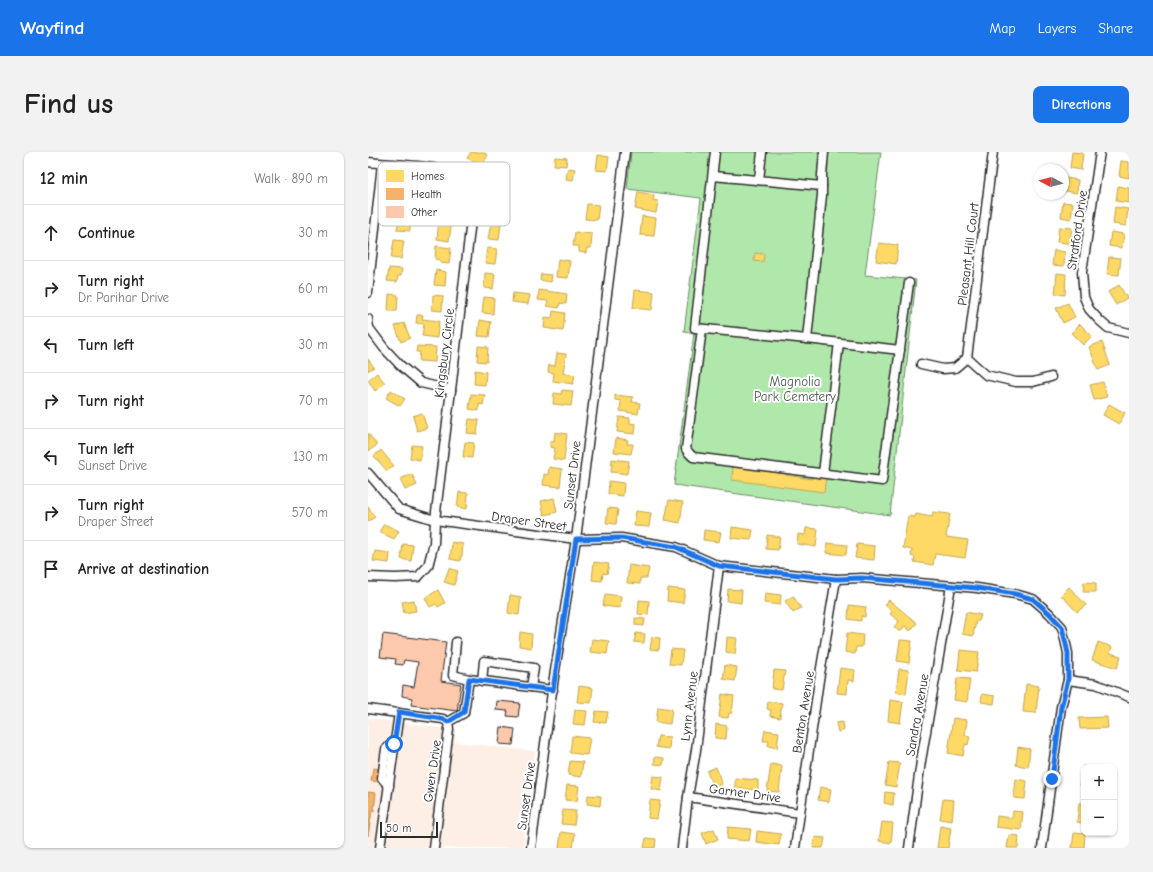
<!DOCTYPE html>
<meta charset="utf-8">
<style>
:root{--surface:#fff;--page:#f2f2f2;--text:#222;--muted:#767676;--line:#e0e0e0;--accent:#1a73e8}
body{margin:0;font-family:"Comic Neue",sans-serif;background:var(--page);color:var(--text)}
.controls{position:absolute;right:12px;bottom:12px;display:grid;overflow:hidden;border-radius:8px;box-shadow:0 1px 3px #0004}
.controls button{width:36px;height:36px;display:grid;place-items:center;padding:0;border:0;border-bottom:1px solid var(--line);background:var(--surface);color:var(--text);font:20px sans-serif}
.compass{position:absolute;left:665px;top:12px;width:36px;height:36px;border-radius:50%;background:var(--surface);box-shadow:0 1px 3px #0004;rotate:277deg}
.scale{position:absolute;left:12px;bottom:10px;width:58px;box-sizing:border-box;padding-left:4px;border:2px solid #2b2b2b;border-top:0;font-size:11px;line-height:14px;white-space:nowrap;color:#2b2b2b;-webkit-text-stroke:3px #fff;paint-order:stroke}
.stop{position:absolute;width:12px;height:12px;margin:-9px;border:3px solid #1a73e8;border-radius:50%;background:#fff}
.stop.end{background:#1a73e8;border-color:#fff;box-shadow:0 1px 4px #0008}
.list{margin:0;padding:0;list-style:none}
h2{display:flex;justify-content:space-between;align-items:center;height:52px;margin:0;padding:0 16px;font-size:17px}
h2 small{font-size:13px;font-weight:400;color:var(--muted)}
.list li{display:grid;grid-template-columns:26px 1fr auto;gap:12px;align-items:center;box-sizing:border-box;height:56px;padding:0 16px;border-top:1px solid var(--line)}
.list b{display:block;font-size:15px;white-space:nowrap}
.list p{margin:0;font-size:13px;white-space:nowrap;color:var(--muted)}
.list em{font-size:13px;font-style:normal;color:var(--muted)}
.icon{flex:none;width:22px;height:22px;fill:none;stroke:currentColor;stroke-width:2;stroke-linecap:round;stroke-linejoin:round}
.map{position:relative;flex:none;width:761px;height:696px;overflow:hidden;border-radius:8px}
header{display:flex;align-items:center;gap:24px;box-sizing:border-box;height:56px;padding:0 20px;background:var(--accent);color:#fff}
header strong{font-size:19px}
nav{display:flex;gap:22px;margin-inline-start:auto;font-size:14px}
.intro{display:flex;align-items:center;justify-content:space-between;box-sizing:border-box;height:96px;padding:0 24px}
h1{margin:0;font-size:28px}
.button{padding:10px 18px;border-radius:8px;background:var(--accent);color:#fff;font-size:14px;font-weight:700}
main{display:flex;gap:24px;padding:0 24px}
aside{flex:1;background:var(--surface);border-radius:8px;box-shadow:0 1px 3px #0004}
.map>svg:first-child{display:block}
.built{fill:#feefe6}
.green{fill:#b0e8ab;stroke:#6e8a6b}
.homes{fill:#ffd966;stroke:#bfa554}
.health{fill:#f6b26b;stroke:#b98a58}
.building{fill:#fcc9ac;stroke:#2b2b2b}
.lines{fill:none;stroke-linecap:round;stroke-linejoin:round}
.minor-casing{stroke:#2b2b2b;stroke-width:11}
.minor{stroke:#fff;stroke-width:8}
.route{stroke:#1a73e8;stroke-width:5}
.labels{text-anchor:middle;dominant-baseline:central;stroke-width:4;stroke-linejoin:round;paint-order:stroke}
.street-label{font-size:13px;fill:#2b2b2b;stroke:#fff}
.park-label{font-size:13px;fill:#4c5a4b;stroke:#fff}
.key{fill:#fff;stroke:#bfbfbf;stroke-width:1}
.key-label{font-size:11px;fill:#2b2b2b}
</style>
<header>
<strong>Wayfind</strong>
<nav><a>Map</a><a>Layers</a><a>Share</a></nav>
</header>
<div class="intro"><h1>Find us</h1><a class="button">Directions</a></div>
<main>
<aside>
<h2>12 min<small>Walk · 890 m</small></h2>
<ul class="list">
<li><svg class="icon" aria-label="ahead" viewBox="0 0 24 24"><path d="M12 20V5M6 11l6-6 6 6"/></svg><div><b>Continue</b></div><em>30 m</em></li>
<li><svg class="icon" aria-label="right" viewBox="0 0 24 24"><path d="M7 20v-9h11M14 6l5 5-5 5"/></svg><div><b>Turn right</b><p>Dr. Parihar Drive</p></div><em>60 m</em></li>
<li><svg class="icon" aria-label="left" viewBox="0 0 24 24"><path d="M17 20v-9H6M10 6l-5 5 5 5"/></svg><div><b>Turn left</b></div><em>30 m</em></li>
<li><svg class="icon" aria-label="right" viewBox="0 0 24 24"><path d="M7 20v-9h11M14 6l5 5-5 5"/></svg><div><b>Turn right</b></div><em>70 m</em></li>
<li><svg class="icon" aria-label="left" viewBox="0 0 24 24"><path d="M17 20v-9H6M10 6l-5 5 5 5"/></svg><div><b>Turn left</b><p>Sunset Drive</p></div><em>130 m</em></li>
<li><svg class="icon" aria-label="right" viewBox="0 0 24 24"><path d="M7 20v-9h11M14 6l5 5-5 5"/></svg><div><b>Turn right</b><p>Draper Street</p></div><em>570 m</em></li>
<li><svg class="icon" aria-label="arrive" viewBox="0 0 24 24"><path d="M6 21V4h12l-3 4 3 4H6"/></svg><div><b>Arrive at destination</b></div></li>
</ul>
</aside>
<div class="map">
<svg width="761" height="696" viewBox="0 0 761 696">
<rect width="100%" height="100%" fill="#fff"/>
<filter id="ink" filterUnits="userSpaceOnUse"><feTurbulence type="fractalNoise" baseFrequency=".025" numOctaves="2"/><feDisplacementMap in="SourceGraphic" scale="8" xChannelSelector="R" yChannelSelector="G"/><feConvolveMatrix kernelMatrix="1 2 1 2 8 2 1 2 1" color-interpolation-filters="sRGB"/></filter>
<g filter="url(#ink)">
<polygon class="built" points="0,566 88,578 87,590 167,599 155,696 0,696"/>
<polygon class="green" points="263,0 513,0 497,123 548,128 522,363 306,333 326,181 316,179 333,46 259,37"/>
<g class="homes">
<polygon points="103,0 115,0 120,3 114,14 99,6"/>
<polygon points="704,0 715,1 713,18 702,16"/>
<polygon points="230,3 241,5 239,19 228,18"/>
<polygon points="187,5 199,6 198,14 186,13"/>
<polygon points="753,9 761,10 761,26 751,24"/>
<polygon points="200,16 207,17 205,28 198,27"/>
<polygon points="698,26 710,28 709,41 697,39"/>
<polygon points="750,34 761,36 761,51 748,49"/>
<polygon points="270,40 286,43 285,48 290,49 288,61 267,57"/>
<polygon points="695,50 705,51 703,67 693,65"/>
<polygon points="219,52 231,53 229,68 217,67"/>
<polygon points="747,55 760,57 758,74 745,72"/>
<polygon points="31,64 43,66 42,79 29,78"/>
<polygon points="274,64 288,66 286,84 272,83"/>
<polygon points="71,67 84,69 81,89 69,87"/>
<polygon points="123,71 133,72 131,88 120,87"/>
<polygon points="691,75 704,76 702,88 707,89 707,92 689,90"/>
<polygon points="207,80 224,82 223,96 219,96 218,101 211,100 211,94 205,94"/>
<polygon points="743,80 756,82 754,96 741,94"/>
<polygon points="26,88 36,89 33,107 23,106"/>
<polygon points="511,91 530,93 528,112 508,109"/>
<polygon points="68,94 83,96 81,112 72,111 72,108 67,107"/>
<polygon points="119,96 129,97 127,112 117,111"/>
<polygon points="686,98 697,100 696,114 684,113"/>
<polygon points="387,101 396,102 395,110 386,109"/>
<polygon points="741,105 753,106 751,123 739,122"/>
<polygon points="190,107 202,109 200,126 188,125"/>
<polygon points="21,116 34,117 33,124 30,124 29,130 19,129"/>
<polygon points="68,118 78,120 77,134 66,133"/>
<polygon points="117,121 127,122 125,137 116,136"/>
<polygon points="689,121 698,122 697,143 687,142"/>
<polygon points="173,122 184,123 183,130 172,128"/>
<polygon points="751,133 759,146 748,153 740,140"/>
<polygon points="171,138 199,142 198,152 192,151 191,156 179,154 180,149 170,148"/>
<polygon points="267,138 286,140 284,158 265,156"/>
<polygon points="145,141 162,143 160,152 144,150"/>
<polygon points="21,142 30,143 29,159 20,159"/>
<polygon points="65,143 75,144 74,159 64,158"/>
<polygon points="116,145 126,146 125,162 114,161"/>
<polygon points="700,151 707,165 695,171 688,156"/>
<polygon points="185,159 197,161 195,179 176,176 177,165 184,166"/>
<polygon points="49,163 55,163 54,167 71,169 69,186 54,184 56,172 48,171"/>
<polygon points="112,168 123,170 121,185 110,184"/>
<polygon points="36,171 42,186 33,190 27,174"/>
<polygon points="712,172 724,184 715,193 703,181"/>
<polygon points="734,190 742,213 730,218 721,195"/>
<polygon points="49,194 68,195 67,210 51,209 52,200 48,200"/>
<polygon points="110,194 120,195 119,210 109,209"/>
<polygon points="189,201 198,202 195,221 207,223 205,232 185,229 186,221 180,220 181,213 187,214"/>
<polygon points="0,207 6,215 0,219"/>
<polygon points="107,218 118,220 117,233 106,232"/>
<polygon points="9,221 17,231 7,239 0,228"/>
<polygon points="735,230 739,245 726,248 722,233"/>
<polygon points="23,238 37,247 32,254 18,246"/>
<polygon points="194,238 205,239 203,254 185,252 186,241 193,242"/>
<polygon points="103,242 117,243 115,253 111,252 111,259 101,257"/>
<polygon points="247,243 265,245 264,250 272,251 270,262 252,259 253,249 247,248"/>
<polygon points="741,252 757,261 751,272 735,263"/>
<polygon points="54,261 59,276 49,279 45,264"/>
<polygon points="251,265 262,266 262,271 268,272 267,282 249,280"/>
<polygon points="101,267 111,268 109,282 99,281"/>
<polygon points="187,280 199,282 196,309 185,307 187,296 182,295 182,288 186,289"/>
<polygon points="0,281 9,293 1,299 0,298"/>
<polygon points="248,286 260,288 259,292 265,292 263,302 246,300"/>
<polygon points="97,290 106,291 104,306 95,305"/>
<polygon points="44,293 54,294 52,308 42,306"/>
<polygon points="13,298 26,314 19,319 6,304"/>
<polygon points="244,307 261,309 259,322 243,320"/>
<polygon points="365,314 381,316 381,317 418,322 418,323 444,327 444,324 458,326 456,340 364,328"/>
<polygon points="181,315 194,317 192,335 175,333 176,322 180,323"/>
<polygon points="44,322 49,333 37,338 32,327"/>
<polygon points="241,329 256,331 255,344 240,342"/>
<polygon points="91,340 100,341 99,357 89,355"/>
<polygon points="186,346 189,360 176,363 173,349"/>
<polygon points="301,348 315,350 312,371 297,368"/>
<polygon points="0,355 7,365 0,370"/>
<polygon points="240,356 250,357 248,372 238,371"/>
<polygon points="268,359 283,361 281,375 266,374"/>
<polygon points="565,360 582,362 578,385 600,388 597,406 567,402 565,413 546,410 547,405 543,404 544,398 535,396 540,364 547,365 548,362 564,365"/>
<polygon points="16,372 31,379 26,387 11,380"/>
<polygon points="364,375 385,378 383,388 363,386"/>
<polygon points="438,376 450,377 448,395 429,392 430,382 437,383"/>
<polygon points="336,378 353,380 351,390 335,388"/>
<polygon points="399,383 412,385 410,398 398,397"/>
<polygon points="84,390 95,392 94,404 93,404 92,409 82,407"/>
<polygon points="459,391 479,393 478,403 458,401"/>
<polygon points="35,392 45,393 43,409 33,407"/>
<polygon points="489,392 507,394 506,408 487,406"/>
<polygon points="7,399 22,401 21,411 5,409"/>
<polygon points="226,410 241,412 239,422 235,421 234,429 224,428"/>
<polygon points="261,413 281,416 279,426 272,426 272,432 259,431"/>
<polygon points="81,416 90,419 86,433 76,430"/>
<polygon points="716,430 728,431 728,440 715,440"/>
<polygon points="701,435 718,453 709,460 693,443"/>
<polygon points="300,436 317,438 315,451 299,449"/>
<polygon points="360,437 374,438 373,451 359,449"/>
<polygon points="70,438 77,451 70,455 68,452 62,455 57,446"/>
<polygon points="397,441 413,443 412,453 396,451"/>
<polygon points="237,442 253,444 252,456 235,454"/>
<polygon points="142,443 153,445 151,463 140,461"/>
<polygon points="425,444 433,456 425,461 417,449"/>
<polygon points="46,448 48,459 36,461 34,450"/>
<polygon points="271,448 281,449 280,463 270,462"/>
<polygon points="521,448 549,471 542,479 537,474 532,480 526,475 531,469 522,462 524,459 517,453"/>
<polygon points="481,453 498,455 497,465 493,464 493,469 480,467"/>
<polygon points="598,460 613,463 611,469 608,469 605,484 594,482"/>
<polygon points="267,466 277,467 276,474 267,473"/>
<polygon points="152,480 164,482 163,496 151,494"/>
<polygon points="268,481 277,482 276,491 266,490"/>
<polygon points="479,481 495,483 494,495 488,495 487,502 477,500"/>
<polygon points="284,485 292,486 291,498 282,497"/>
<polygon points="359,485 369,486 367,502 358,500"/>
<polygon points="224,487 241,489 239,502 222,500"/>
<polygon points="532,488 544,489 541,511 529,509"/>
<polygon points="730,490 744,495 742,501 753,504 749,516 724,508"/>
<polygon points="303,497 315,498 313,513 301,512"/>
<polygon points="592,498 611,500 608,520 590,518"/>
<polygon points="357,513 369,515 367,529 355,527"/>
<polygon points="472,516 487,518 486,529 480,528 479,542 469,541"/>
<polygon points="531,517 541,518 538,542 528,540"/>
<polygon points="406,518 417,519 414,538 404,537"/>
<polygon points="589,526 602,527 599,550 586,548"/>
<polygon points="658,532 671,534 668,561 655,560"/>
<polygon points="211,534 225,536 223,551 209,550"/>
<polygon points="354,542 366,544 364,561 361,561 360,566 351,565"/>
<polygon points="614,542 627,544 626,552 613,550"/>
<polygon points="522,548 535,550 532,571 520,569"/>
<polygon points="400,549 414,551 412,566 402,564 403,558 399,557"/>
<polygon points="290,555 304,557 302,572 288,570"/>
<polygon points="207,558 219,559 217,573 205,572"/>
<polygon points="228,559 240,560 238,571 226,570"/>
<polygon points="739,565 740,576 712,577 711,566"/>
<polygon points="585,566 599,568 597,583 602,584 600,593 597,592 595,604 580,601"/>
<polygon points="475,570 476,578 470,580 468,571"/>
<polygon points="348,572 359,574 358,587 347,586"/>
<polygon points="397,578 411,580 409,596 400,594 401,589 395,589"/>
<polygon points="204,584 222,586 219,603 202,601"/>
<polygon points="290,584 302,585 301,597 288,595"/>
<polygon points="650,595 662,597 660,615 648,613"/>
<polygon points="287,605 296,606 295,613 286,612"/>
<polygon points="202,609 215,610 213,625 200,623"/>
<polygon points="521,610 532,611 528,635 517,633"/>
<polygon points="403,612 414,614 411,640 399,639"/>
<polygon points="715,614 722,615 716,615 716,633 712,633"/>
<polygon points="348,615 354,632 345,636 339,619"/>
<polygon points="285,624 295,625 293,639 283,637"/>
<polygon points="367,626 390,628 390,638 367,636"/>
<polygon points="648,627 659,629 657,647 646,646"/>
<polygon points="199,633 211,634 209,649 197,648"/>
<polygon points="452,635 463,637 461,650 450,648"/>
<polygon points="517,640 526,641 525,653 516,651"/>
<polygon points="220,643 233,644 232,654 219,652"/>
<polygon points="575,647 586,648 584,669 572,667"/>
<polygon points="282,648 292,649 289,667 280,666"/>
<polygon points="711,651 716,651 716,671 709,670"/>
<polygon points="195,658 208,659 206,673 193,672"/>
<polygon points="645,659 655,660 653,678 628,675 629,664 644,666"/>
<polygon points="514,670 525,671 523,691 511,689"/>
<polygon points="572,674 583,676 580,696 569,696"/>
<polygon points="360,675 383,677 381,689 359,687"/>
<polygon points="346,677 350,687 338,692 334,681"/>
<polygon points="389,679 413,682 411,693 388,690"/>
<polygon points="193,680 207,682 205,696 191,696"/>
<polygon points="706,681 717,682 716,696 704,696"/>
<polygon points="641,683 651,684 650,696 639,696"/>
<polygon points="447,685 457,686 455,696 445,696"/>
<polygon points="278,686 288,687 287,696 276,696"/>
</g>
<g class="health">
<polygon points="5,616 13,617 11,630 3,629"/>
<polygon points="0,640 8,641 6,659 4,659 0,684"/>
</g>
<g class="building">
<polygon points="15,482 78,490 73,529 93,532 89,559 43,553 44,546 34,544 35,533 46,535 50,510 36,508 35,513 27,512 28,507 12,505"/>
<polygon points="129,549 152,551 150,565 139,564 140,559 128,558"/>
<polygon points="133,575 147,577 145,593 131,592"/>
</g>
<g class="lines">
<g class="minor-casing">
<g id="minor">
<polyline points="347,0 327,176 439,187 532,198"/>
<polyline points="625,0 599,206 618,223 648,230 665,230 683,225"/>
<polyline points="732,0 714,120 716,145 721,157 731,168 740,176 761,181"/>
<path d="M0,10C21,13 88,12 99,30C105,39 104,49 104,60L83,238L67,368L66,391L60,414L50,425L27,426L0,425"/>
<polyline points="345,24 454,34"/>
<polyline points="391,28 394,0"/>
<polyline points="0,141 14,12"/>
<polyline points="0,167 1,176 16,196 32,213 53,231 83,238"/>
<polyline points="334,177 318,297 321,301 325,305 514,329 541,131"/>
<polyline points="439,187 454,43 454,23 456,0"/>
<polyline points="553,212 575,217 587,216 599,206"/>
<polyline points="0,321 31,357 67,368 208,387 253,386 308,395 351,414 468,427 494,426 609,436 647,442 665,447 681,461 694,475 700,501 700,528 693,555 674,696"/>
<polyline points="455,321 471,191"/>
<polyline points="88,490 85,523 101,527"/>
<polyline points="700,528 728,532 761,545"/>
<polyline points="114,529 116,509 166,516 163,535"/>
<polyline points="0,557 75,567 80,570"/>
<polyline points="80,570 96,561 101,527 185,538"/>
<polyline points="21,634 14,626 18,597 20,595 26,592"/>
<polyline points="320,645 432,661"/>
<polyline points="12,696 31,561"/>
<polyline points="66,696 81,577 80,570"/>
<polyline points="163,696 186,525 208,387 257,0"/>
<polyline points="314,696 320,645 328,598 351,414"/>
<polyline points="427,696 451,528 468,427"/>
<polyline points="541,696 553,609 583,434"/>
</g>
</g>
<use href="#minor" class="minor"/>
</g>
</g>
<g class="lines" filter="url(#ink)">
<polyline class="route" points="26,592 31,560 75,567 80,570 96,560 101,527 185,538 208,387 253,386 308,395 351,414 468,427 494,426 609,436 647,442 665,447 681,461 694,475 700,501 700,528 693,555 684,627"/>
</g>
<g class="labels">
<g class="street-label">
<text transform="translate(709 78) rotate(-82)">Stratford Drive</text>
<text transform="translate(600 102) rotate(-83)">Pleasant Hill Court</text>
<text transform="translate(76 201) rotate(-83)">Kingsbury Circle</text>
<text transform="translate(204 323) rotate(-83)">Sunset Drive</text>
<text transform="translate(161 369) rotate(8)">Draper Street</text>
<text transform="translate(321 554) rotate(-83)">Lynn Avenue</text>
<text transform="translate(435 560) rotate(-81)">Benton Avenue</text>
<text transform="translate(549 563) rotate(-80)">Sandra Avenue</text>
<text transform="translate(64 619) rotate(-82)">Gwen Drive</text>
<text transform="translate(377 641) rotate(8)">Garner Drive</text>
<text transform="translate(158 644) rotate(-82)">Sunset Drive</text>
</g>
<g class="park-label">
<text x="427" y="229">Magnolia<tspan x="427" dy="15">Park Cemetery</tspan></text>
</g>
</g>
<rect x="10" y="10" width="132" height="64" rx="6" class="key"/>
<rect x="18" y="18" width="18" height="12" fill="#ffd966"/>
<rect x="18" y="36" width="18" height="12" fill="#f6b26b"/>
<rect x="18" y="54" width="18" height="12" fill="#fcc9ac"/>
<g class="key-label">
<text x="43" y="28">Homes</text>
<text x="43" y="46">Health</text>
<text x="43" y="64">Other</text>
</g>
</svg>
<div class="controls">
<button>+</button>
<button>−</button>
</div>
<svg class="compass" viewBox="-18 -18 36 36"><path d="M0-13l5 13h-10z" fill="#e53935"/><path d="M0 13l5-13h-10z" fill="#767676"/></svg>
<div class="scale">50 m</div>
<div class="stop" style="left:26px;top:592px"></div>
<div class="stop end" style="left:684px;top:627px"></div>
</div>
</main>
